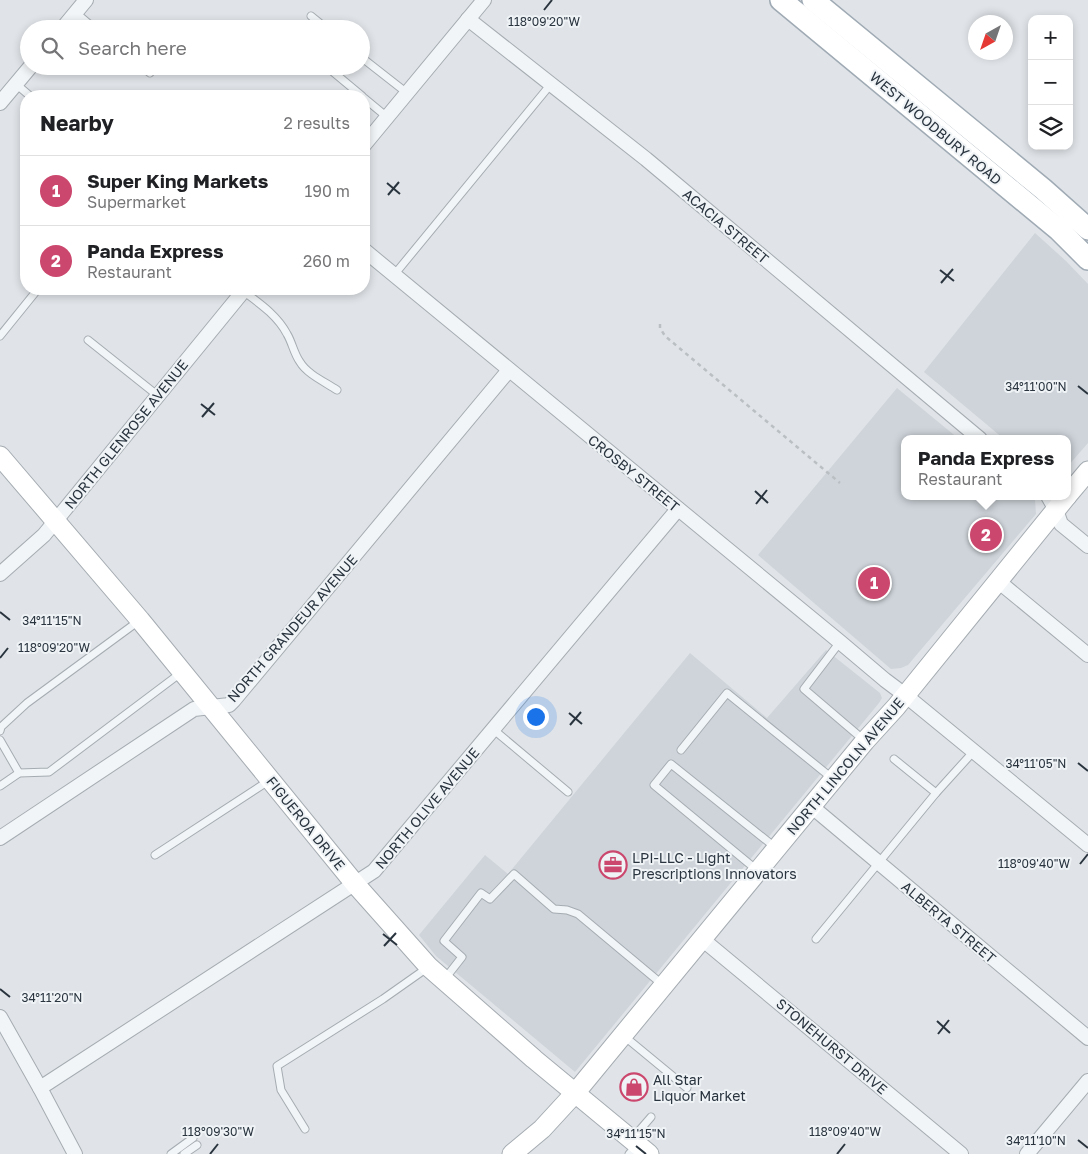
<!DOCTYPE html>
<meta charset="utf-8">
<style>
:root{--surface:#fff;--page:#f2f2f2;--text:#202124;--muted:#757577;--line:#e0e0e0;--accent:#cb476d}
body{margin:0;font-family:"Golos Text",sans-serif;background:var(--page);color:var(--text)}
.controls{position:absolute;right:15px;top:15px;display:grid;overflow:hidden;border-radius:10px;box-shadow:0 2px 8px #0003}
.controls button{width:45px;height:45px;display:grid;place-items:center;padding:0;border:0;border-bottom:1px solid var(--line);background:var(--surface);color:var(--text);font:25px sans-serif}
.compass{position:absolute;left:968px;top:15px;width:45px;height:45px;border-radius:50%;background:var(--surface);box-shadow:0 2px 8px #0003;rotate:220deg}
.you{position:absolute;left:535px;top:716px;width:18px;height:18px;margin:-12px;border:4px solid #fff;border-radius:50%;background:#1a73e8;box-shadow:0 0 0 8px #1a73e833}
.badge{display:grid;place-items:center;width:32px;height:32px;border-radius:50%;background:var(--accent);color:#fff;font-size:16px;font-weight:700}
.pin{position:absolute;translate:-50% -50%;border:2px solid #fff;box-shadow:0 1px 5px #0006}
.popup{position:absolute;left:901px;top:435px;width:170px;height:65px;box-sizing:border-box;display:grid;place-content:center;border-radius:10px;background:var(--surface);filter:drop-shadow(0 1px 4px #0005);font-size:16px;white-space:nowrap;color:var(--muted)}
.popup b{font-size:19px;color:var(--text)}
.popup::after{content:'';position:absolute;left:50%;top:100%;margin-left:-10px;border:10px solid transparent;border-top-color:var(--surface)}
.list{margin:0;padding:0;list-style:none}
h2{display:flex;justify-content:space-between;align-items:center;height:65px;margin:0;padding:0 20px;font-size:21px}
h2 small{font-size:16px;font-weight:400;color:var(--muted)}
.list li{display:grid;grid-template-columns:32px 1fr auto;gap:15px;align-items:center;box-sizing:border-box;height:70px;padding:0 20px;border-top:1px solid var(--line)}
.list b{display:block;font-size:19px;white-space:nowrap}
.list p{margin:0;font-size:16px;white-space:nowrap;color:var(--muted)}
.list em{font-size:16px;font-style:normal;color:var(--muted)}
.icon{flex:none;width:28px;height:28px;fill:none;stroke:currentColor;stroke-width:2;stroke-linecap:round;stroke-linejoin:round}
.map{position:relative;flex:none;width:1088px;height:1154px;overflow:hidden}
.search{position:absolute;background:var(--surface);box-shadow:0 2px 8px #0003;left:20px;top:20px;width:350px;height:55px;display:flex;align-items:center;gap:12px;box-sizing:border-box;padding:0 18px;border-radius:28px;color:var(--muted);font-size:19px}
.panel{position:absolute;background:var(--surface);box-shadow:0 2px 8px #0003;left:20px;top:90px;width:350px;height:205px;border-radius:20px}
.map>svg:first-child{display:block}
.built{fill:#ced4da}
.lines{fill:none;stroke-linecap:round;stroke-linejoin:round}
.lane-casing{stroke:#a5acb2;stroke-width:9}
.street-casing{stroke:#a5acb2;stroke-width:16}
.secondary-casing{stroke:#a5acb2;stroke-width:21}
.primary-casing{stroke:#9faab4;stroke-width:24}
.path{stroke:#babfc3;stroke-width:2.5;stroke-dasharray:4 4;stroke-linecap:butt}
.lane{stroke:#f2f5f7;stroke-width:7}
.street{stroke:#f2f5f7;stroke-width:14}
.secondary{stroke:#fff;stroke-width:19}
.primary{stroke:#fff;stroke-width:21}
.ticks{fill:none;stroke:#29343f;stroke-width:2}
.labels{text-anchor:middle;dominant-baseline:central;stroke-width:4;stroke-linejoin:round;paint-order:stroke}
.street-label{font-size:14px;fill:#29343f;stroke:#eff3f6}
.poi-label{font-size:14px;fill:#29343f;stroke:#eff3f6;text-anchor:start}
.ticks-label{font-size:12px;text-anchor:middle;fill:#29343f;stroke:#eff3f6;stroke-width:4;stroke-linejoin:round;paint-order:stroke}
</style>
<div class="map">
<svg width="1088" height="1154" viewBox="0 0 1088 1154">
<rect width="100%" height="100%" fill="#e0e4e8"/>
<g class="built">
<polygon points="1035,233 1066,261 1088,284 1088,443 1067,467 1067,439 1004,439 924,372"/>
<polygon points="897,388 959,439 905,439 905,496 1031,496 1035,500 1036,514 908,665 901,668 891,669 758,555"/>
<polygon points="826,650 880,693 882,698 879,703 575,1072 436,956 419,935 485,855 508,874 690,653 767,718"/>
</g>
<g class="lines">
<g class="lane-casing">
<g id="lane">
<polyline points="76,13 95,29"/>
<polyline points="311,16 327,29"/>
<polyline points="361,57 407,93"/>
<polyline points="142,66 150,73"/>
<polyline points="326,66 362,96"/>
<polyline points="16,84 30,96"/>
<polyline points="364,98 387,117"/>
<polyline points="394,275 551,84"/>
<path d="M243,291C259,303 277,315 287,334C292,342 294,354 300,362C307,374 325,382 337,390"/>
<polyline points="0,336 38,289"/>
<polyline points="88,340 157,395"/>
<polyline points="840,642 804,689 865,741"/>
<polyline points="494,730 568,792"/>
<polyline points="0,731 1,727 27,703 140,620"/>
<polyline points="0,740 19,773"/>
<polyline points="681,750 727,693 833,779"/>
<polyline points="894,759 936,793 974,751"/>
<polyline points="0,786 19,773 49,772 182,672"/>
<polyline points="155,855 270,780"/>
<polyline points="758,871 654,785 671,764 776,848"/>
<polyline points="816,939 936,793"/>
<polyline points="444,980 462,957 444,941 481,893 490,899 514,874 554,909 567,910 578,914 663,985"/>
<polyline points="624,1036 687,1088"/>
<polyline points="305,1129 281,1090 277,1066 383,999 427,968"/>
<polyline points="632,1139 651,1117"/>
<polyline points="171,1154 193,1138"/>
<polyline points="184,1154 197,1145"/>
<polyline points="629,1154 637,1145"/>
</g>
</g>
<g class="street-casing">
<g id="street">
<polyline points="468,19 646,159 980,439"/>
<polyline points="62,29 86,0"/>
<polyline points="0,103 31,66"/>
<polyline points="364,145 484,0"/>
<polyline points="364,250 840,642 885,680 905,695 1088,845"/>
<polyline points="1048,496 1056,510 1061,524 1088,546"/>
<polyline points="0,574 44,535 245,289"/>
<polyline points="998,581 1088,655"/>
<polyline points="811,806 1088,1038"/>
<polyline points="0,838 194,709 229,705 234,700 509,370"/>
<polyline points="702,939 961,1154"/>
<polyline points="0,1017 40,1088 75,1154"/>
<polyline points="40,1088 374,871 678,509"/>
<polyline points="1027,1154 1088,1081"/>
</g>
</g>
<g class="secondary-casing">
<g id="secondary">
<polyline points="0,456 140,620 356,885 429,967 534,1059 649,1154"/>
<polyline points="1067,496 1088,471"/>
<polyline points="512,1154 542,1129 576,1092 865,741 896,707 1067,496"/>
</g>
</g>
<g class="primary-casing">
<g id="primary">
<polyline points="781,0 1059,230 1088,259"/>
<polyline points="813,0 1043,189 1088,229"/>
</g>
</g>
<polyline class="path" points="660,324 660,328 665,336 840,483"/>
<use href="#lane" class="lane"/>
<use href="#street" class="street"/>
<use href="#secondary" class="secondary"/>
<use href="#primary" class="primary"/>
</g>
<path class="ticks" d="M544,10L552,0M387,183L400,194M388,195L399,182M940,270L954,281M941,283L953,269M1078,386L1088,394M201,404L215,415M202,417L214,403M755,491L768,503M756,504L767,490M0,612L10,620M0,658L8,648M569,713L582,724M570,725L581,712M1078,763L1088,771M1080,864L1088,854M383,934L397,945M384,946L396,933M0,989L10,997M937,1021L950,1033M938,1034L949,1020M1078,1140L1088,1148M636,1146L646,1154M210,1154L218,1144M837,1154L845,1144"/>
<defs>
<g id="office-ring" transform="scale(1.4375)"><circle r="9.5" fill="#eff3f6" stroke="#cb476d" stroke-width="1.5"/><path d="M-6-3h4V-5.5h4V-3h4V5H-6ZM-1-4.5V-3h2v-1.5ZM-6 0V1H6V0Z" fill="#cb476d"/></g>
<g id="shop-ring" transform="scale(1.4375)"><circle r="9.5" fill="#eff3f6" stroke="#cb476d" stroke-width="1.5"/><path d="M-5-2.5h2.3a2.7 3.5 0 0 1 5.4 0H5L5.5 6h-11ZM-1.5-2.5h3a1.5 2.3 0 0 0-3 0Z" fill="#cb476d"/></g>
</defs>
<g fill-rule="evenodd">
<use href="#office-ring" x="613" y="865"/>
<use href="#shop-ring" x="634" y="1087"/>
</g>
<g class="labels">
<g class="street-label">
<text transform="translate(936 128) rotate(40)">WEST WOODBURY ROAD</text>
<text transform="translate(726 226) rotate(40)">ACACIA STREET</text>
<text transform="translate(126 434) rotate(-51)">NORTH GLENROSE AVENUE</text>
<text transform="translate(634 473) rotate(39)">CROSBY STREET</text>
<text transform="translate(292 628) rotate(-49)">NORTH GRANDEUR AVENUE</text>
<text transform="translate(845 766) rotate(-50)">NORTH LINCOLN AVENUE</text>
<text transform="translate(427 808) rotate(-50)">NORTH OLIVE AVENUE</text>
<text transform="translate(306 823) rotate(51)">FIGUEROA DRIVE</text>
<text transform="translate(949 922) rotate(40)">ALBERTA STREET</text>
<text transform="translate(832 1046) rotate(40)">STONEHURST DRIVE</text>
</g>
<g class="poi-label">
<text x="632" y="857">LPI-LLC - Light<tspan x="632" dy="16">Prescriptions Innovators</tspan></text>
<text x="653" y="1079">All Star<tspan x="653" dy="16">Liquor Market</tspan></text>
</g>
</g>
<g class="ticks-label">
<text x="544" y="26">118°09'20"W</text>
<text x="1036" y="391">34°11'00"N</text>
<text x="52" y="625">34°11'15"N</text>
<text x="54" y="652">118°09'20"W</text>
<text x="1036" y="768">34°11'05"N</text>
<text x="1034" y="868">118°09'40"W</text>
<text x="52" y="1002">34°11'20"N</text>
<text x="218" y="1136">118°09'30"W</text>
<text x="845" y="1136">118°09'40"W</text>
<text x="636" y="1138">34°11'15"N</text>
<text x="1036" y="1145">34°11'10"N</text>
</g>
</svg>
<div class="controls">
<button>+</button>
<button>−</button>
<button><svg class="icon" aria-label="layers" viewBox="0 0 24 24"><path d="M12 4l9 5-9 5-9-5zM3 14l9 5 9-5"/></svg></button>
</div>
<svg class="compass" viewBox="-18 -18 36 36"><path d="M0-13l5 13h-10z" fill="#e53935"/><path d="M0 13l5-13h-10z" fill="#757577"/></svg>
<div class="you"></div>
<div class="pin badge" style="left:874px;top:583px">1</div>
<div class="pin badge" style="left:986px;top:535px">2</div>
<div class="popup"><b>Panda Express</b>Restaurant</div>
<div class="search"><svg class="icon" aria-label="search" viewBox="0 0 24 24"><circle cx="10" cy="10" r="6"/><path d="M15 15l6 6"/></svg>Search here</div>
<section class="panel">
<h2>Nearby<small>2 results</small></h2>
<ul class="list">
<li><span class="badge">1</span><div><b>Super King Markets</b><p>Supermarket</p></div><em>190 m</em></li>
<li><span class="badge">2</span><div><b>Panda Express</b><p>Restaurant</p></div><em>260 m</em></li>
</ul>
</section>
</div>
